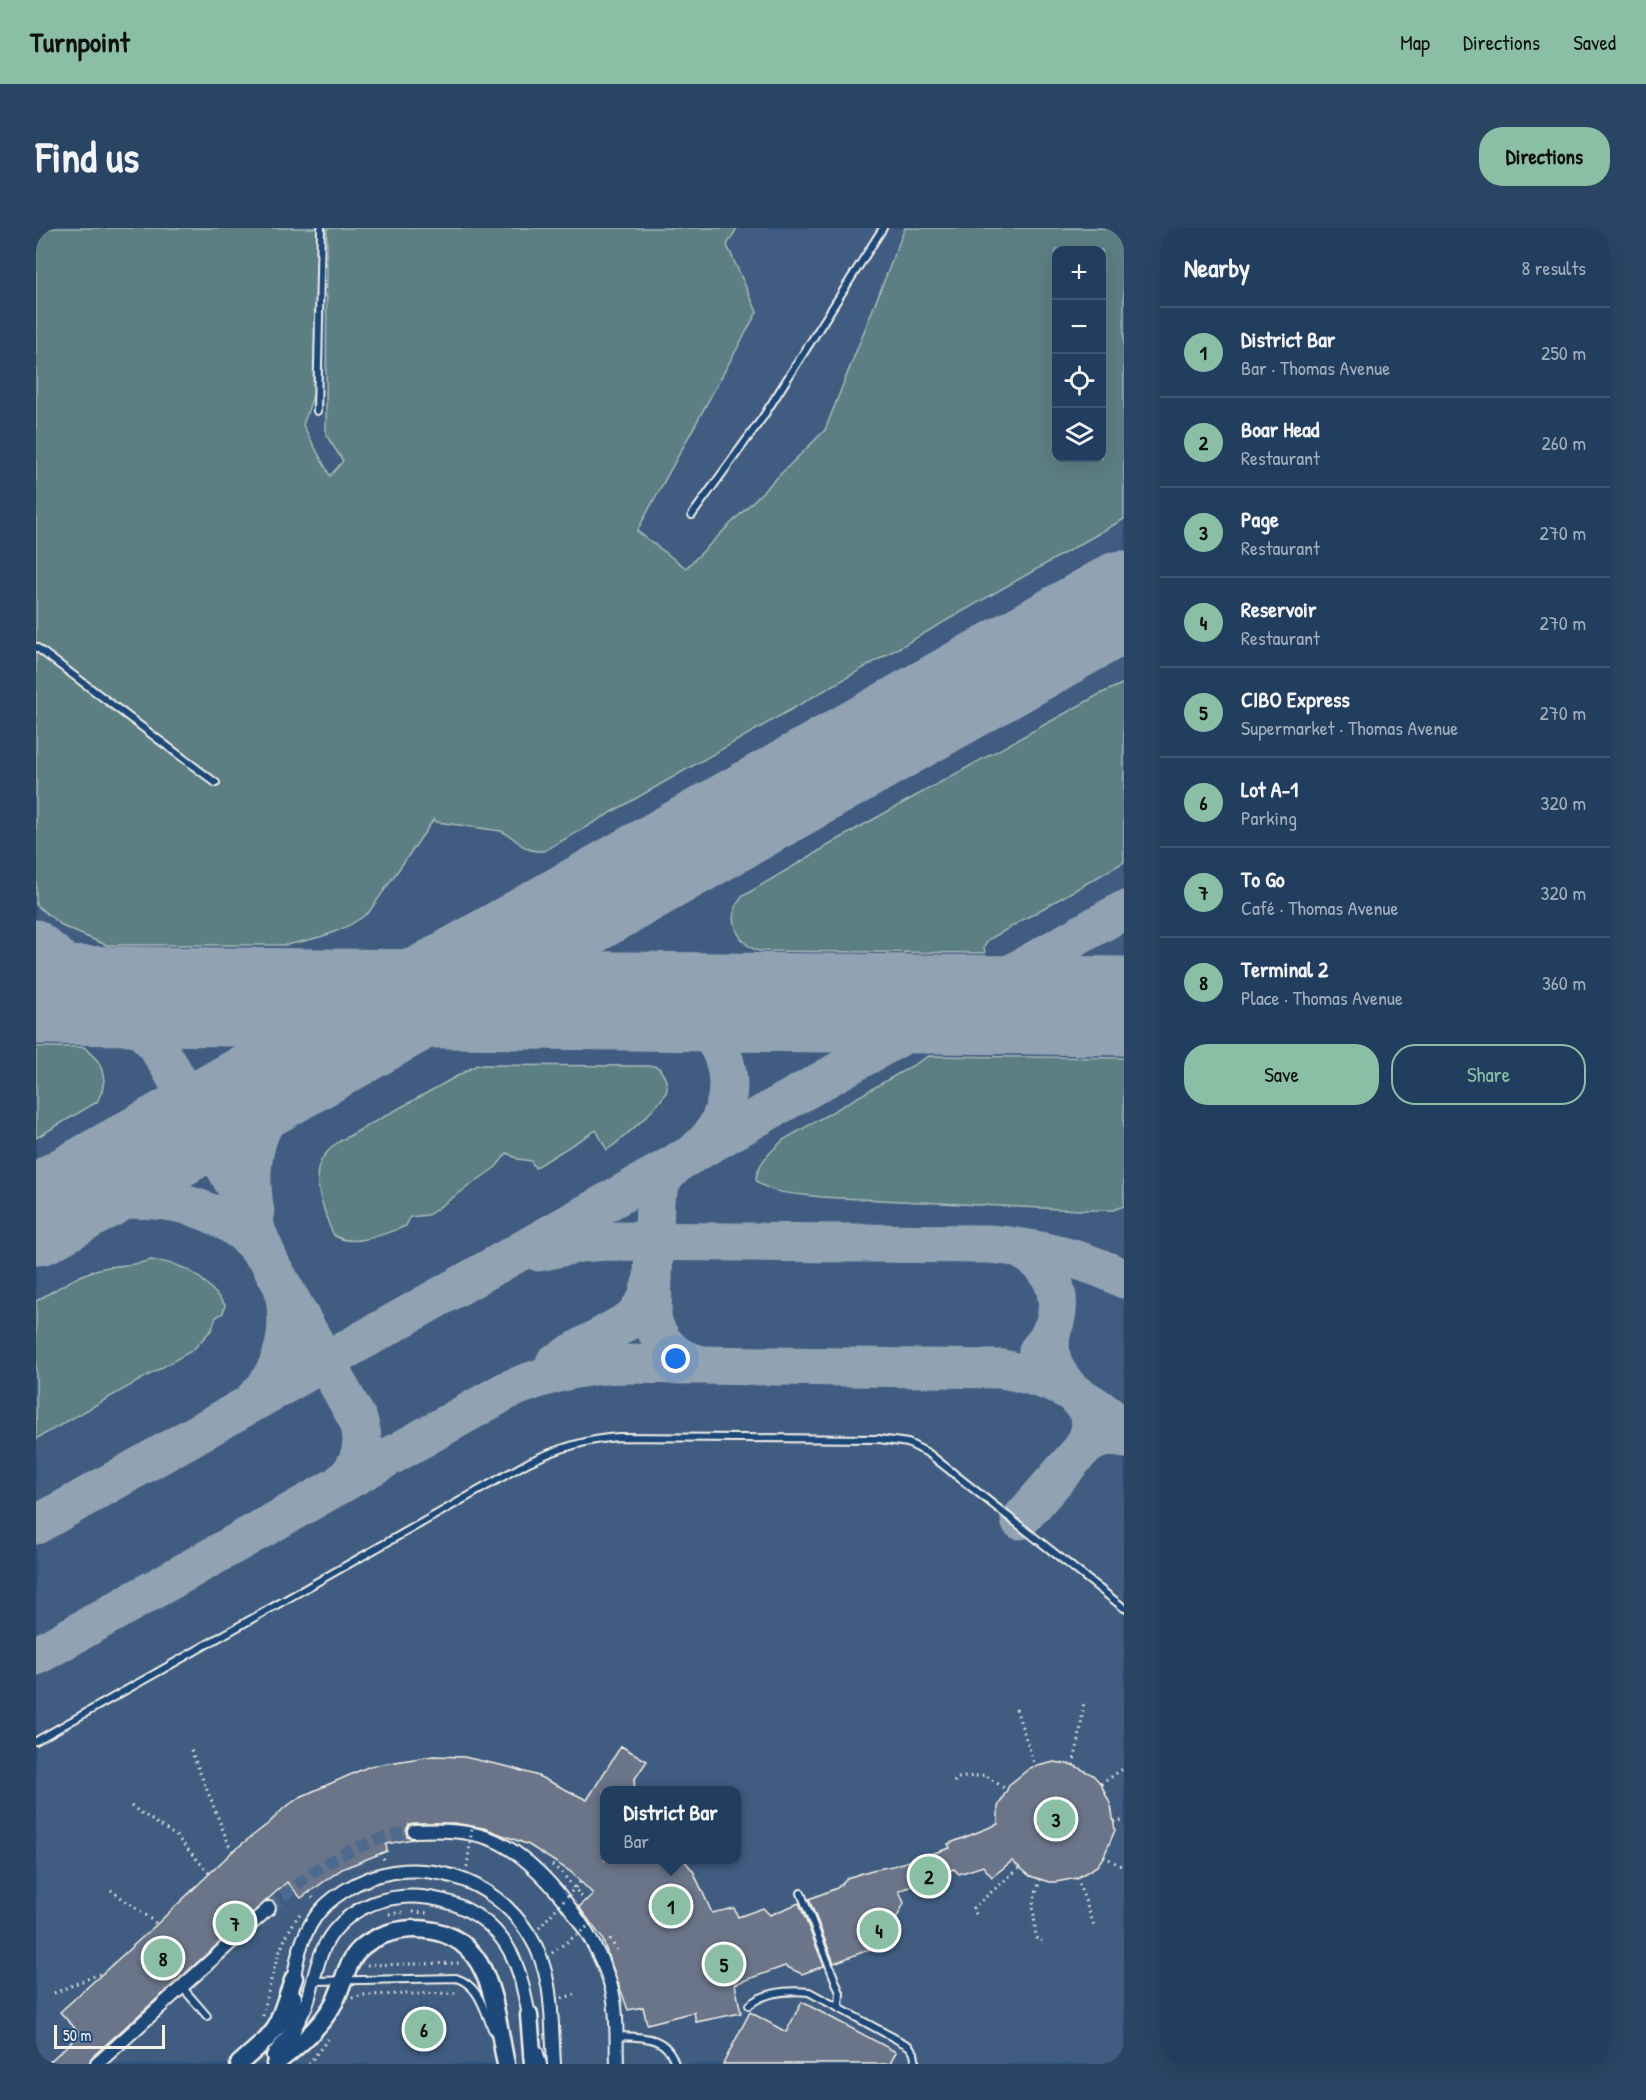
<!DOCTYPE html>
<meta charset="utf-8">
<style>
:root{--surface:#223e5e;--page:#2a4564;--text:#f1f3f6;--muted:#a2aebc;--line:#3f5773;--accent:#8abfa5}
body{margin:0;font-family:"Patrick Hand",sans-serif;background:var(--page);color:var(--text)}
.controls{position:absolute;right:18px;top:18px;display:grid;overflow:hidden;border-radius:12px;box-shadow:0 6px 24px #0002}
.controls button{width:54px;height:54px;display:grid;place-items:center;padding:0;border:0;border-bottom:2px solid var(--line);background:var(--surface);color:var(--text);font:30px sans-serif}
.scale{position:absolute;left:18px;bottom:15px;width:111px;box-sizing:border-box;padding-left:6px;border:3px solid #f4f1e8;border-top:0;font-size:16px;line-height:21px;white-space:nowrap;color:#f4f1e8;-webkit-text-stroke:4px #1f4a7a;paint-order:stroke}
.you{position:absolute;left:640px;top:1131px;width:21px;height:21px;margin:-15px;border:4px solid #fff;border-radius:50%;background:#1a73e8;box-shadow:0 0 0 9px #1a73e833}
.badge{display:grid;place-items:center;width:39px;height:39px;border-radius:50%;background:var(--accent);color:#111;font-size:20px;font-weight:700}
.pin{position:absolute;translate:-50% -50%;border:3px solid #fff;box-shadow:0 2px 6px #0006}
.popup{position:absolute;left:564px;top:1558px;width:141px;height:78px;box-sizing:border-box;display:grid;place-content:center;border-radius:12px;background:var(--surface);filter:drop-shadow(0 2px 4px #0005);font-size:20px;white-space:nowrap;color:var(--muted)}
.popup b{font-size:22px;color:var(--text)}
.popup::after{content:'';position:absolute;left:50%;top:100%;margin-left:-12px;border:12px solid transparent;border-top-color:var(--surface)}
.list{margin:0;padding:0;list-style:none}
h2{display:flex;justify-content:space-between;align-items:center;height:78px;margin:0;padding:0 24px;font-size:26px}
h2 small{font-size:20px;font-weight:400;color:var(--muted)}
.list li{display:grid;grid-template-columns:39px 1fr auto;gap:18px;align-items:center;box-sizing:border-box;height:90px;padding:0 24px;border-top:2px solid var(--line)}
.list b{display:block;font-size:22px;white-space:nowrap}
.list p{margin:0;font-size:20px;white-space:nowrap;color:var(--muted)}
.list em{font-size:20px;font-style:normal;color:var(--muted)}
.actions{display:flex;gap:12px;padding:18px 24px}
.actions a{flex:1;padding:14px 0;border:2px solid var(--accent);border-radius:24px;text-align:center;font-size:21px;color:var(--accent)}
.actions .main{background:var(--accent);color:#111}
.icon{flex:none;width:33px;height:33px;fill:none;stroke:currentColor;stroke-width:2;stroke-linecap:round;stroke-linejoin:round}
.map{position:relative;flex:none;width:1088px;height:1836px;overflow:hidden;border-radius:24px}
header{display:flex;align-items:center;gap:36px;box-sizing:border-box;height:84px;padding:0 30px;background:var(--accent);color:#111}
header strong{font-size:28px}
nav{display:flex;gap:33px;margin-inline-start:auto;font-size:21px}
.intro{display:flex;align-items:center;justify-content:space-between;box-sizing:border-box;height:144px;padding:0 36px}
h1{margin:0;font-size:42px}
.button{padding:15px 27px;border-radius:24px;background:var(--accent);color:#111;font-size:21px;font-weight:700}
main{display:flex;gap:36px;padding:0 36px}
aside{flex:1;background:var(--surface);border-radius:24px;box-shadow:0 6px 24px #0002}
.map>svg:first-child{display:block}
.built{fill:#405d81;fill-rule:evenodd}
.green{fill:#5b7f84;stroke:#a8b8b6;stroke-width:1.5;fill-rule:evenodd}
.lines{fill:none;stroke-linecap:round;stroke-linejoin:round}
.taxiway{stroke:#91a2b2;stroke-width:39}
.runway{stroke:#91a2b2;stroke-width:99}
.building{fill:#6a7589;stroke:#f4f1e8;stroke-width:1.5}
.street-tunnel{stroke:#4c6b8d;stroke-width:12;stroke-dasharray:12 6;stroke-linecap:butt}
.lane-casing{stroke:#f4f1e8;stroke-width:10}
.street-casing{stroke:#f4f1e8;stroke-width:16}
.secondary-casing{stroke:#f4f1e8;stroke-width:21}
.path{stroke:#f4f1e8;stroke-width:3;stroke-dasharray:1.5 4.5;stroke-linecap:butt}
.lane{stroke:#1f4a7a;stroke-width:6}
.street{stroke:#1f4a7a;stroke-width:12}
.secondary{stroke:#1f4a7a;stroke-width:16}
.path-bridge{stroke:#f4f1e8;stroke-width:3;stroke-dasharray:1.5 4.5;stroke-linecap:butt}
</style>
<header>
<strong>Turnpoint</strong>
<nav><a>Map</a><a>Directions</a><a>Saved</a></nav>
</header>
<div class="intro"><h1>Find us</h1><a class="button">Directions</a></div>
<main>
<div class="map">
<svg width="1088" height="1836" viewBox="0 0 1088 1836">
<rect width="100%" height="100%" fill="#2e537d"/>
<filter id="ink" filterUnits="userSpaceOnUse"><feTurbulence type="fractalNoise" baseFrequency=".0167" numOctaves="2"/><feDisplacementMap in="SourceGraphic" scale="12" xChannelSelector="R" yChannelSelector="G"/><feConvolveMatrix kernelMatrix="1 2 1 2 8 2 1 2 1" color-interpolation-filters="sRGB"/></filter>
<g filter="url(#ink)">
<path class="built" d="M0,0H1088V1836H0ZM1020,22H1066V230H1020ZM569,1562H701V1632H569Z"/>
<g class="green">
<path d="M0,0H281L280,159L267,197L294,248L307,233L290,207L291,0H701L691,17L721,84L601,303L650,340L789,202L869,0H1088V291L508,623C484,624 484,611 465,603L401,594L398,591L333,684C309,704 280,711 250,717H70L28,699L0,677ZM1020,22H1066V230H1020Z"/>
<path d="M1088,455V634L952,712L948,719L949,725L723,723C701,717 689,687 707,668L820,601L1064,466Z"/>
<polygon points="0,819 48,819 62,833 66,842 68,852 66,863 61,874 0,910"/>
<path d="M893,828L1088,830V978L1077,982H1045L784,969C765,966 733,967 720,952C721,935 736,923 747,912Z"/>
<path d="M441,837L618,838L623,840C627,846 632,853 631,862C627,876 584,913 571,922L560,902L499,940L495,933L482,931L471,925L460,939L392,987L374,989L370,998C350,1005 319,1020 299,1008C293,1001 291,990 288,981C278,952 276,932 304,913Z"/>
<path d="M114,1032C150,1035 168,1049 189,1077L187,1085L180,1089L176,1101L157,1122L0,1211V1073C20,1062 41,1047 63,1041C81,1036 97,1039 114,1032Z"/>
</g>
<g class="lines">
<g class="taxiway">
<polyline points="1050,393 1088,383"/>
<path d="M0,711L92,787L118,814L134,839L204,966L236,1039L322,1192C331,1215 324,1239 305,1255"/>
<path d="M604,773C623,777 641,780 657,791C702,820 703,886 663,920"/>
<path d="M643,933L627,950L619,970L616,1090C622,1114 637,1130 662,1136"/>
<path d="M219,984C203,893 249,859 315,809"/>
<path d="M3,986C69,968 150,958 207,1005C214,1011 220,1018 226,1025"/>
<path d="M980,1020C1025,1038 1035,1087 1002,1123"/>
<path d="M503,1024L545,1015L571,1013L953,1016C1000,1020 1046,1029 1088,1051"/>
<path d="M1015,1103C1014,1116 1013,1128 1019,1140C1033,1171 1072,1179 1046,1221C1059,1211 1071,1206 1088,1211"/>
<polyline points="519,1135 596,1091 610,1073 615,1056"/>
<path d="M219,1170C249,1140 256,1104 248,1064"/>
<polyline points="984,1292 1046,1221"/>
<polyline points="0,1297 1088,682"/>
<path d="M0,1428L470,1163C507,1147 544,1137 585,1136L966,1141C1013,1149 1053,1168 1088,1201"/>
</g>
<g class="runway">
<polyline points="0,767 1088,778"/>
<polyline points="0,988 1088,372"/>
</g>
</g>
<g class="building">
<polygon points="585,1518 611,1533 598,1552 599,1563 569,1563 569,1632 648,1632 657,1643 676,1685 698,1680 702,1689 727,1680 734,1687 763,1675 788,1738 766,1746 749,1738 699,1756 705,1785 660,1794 658,1784 611,1796 607,1779 592,1782 566,1710 543,1679 557,1666 535,1644 493,1617 448,1600 418,1595 378,1595 373,1596 370,1603 371,1608 377,1611 350,1616 351,1623 306,1641 265,1670 251,1654 55,1830 53,1836 11,1836 44,1806 24,1784 121,1696 197,1623 233,1595 247,1581 264,1569 334,1538 397,1528 428,1529 473,1539 502,1548 551,1572"/>
<polygon points="1018,1534 1037,1537 1057,1547 1065,1556 1075,1578 1079,1602 1068,1628 1061,1638 1041,1650 1020,1654 1013,1654 994,1648 976,1633 956,1649 947,1638 923,1646 918,1641 863,1663 868,1675 848,1716 798,1735 773,1671 801,1660 811,1650 836,1642 857,1638 914,1620 912,1616 962,1596 962,1579 974,1556 994,1540"/>
<polygon points="766,1774 860,1824 854,1836 687,1836 714,1784 750,1804"/>
</g>
<g class="lines">
<path class="street-tunnel" d="M233,1680C280,1638 315,1615 378,1603"/>
<g class="lane-casing">
<g id="lane">
<polyline points="281,183 285,0"/>
<polyline points="656,287 727,189 847,0"/>
<polyline points="0,419 180,555"/>
<path d="M0,1513L493,1234C523,1220 551,1211 583,1209L843,1211L872,1215L892,1225L1088,1380"/>
<polyline points="765,1665 804,1765 803,1780"/>
<path d="M278,1753L420,1750C443,1757 448,1782 456,1801"/>
<polyline points="146,1759 171,1788"/>
<path d="M713,1777C730,1763 752,1762 773,1764L873,1818L878,1825L880,1836"/>
<path d="M581,1808C606,1809 631,1807 639,1836"/>
<polyline points="503,1822 507,1836"/>
</g>
</g>
<g class="street-casing">
<g id="street">
<path d="M378,1603C404,1602 431,1602 455,1611C506,1631 564,1711 576,1762C582,1786 580,1812 581,1836"/>
<path d="M258,1750C261,1726 268,1702 284,1683C293,1672 307,1663 320,1656C382,1625 458,1649 494,1708C518,1746 515,1793 518,1836"/>
<path d="M257,1804C262,1794 267,1785 271,1775C279,1751 281,1724 298,1703C339,1652 428,1660 466,1711C483,1733 487,1760 493,1787"/>
<polyline points="61,1836 233,1680"/>
</g>
</g>
<g class="secondary-casing">
<g id="secondary">
<polyline points="493,1787 497,1836"/>
<polyline points="239,1828 255,1807 257,1769"/>
<polyline points="203,1836 231,1811 240,1800 258,1750"/>
<path d="M239,1836C262,1819 286,1798 299,1773C307,1757 310,1736 322,1723C335,1709 357,1702 376,1701C457,1700 457,1776 470,1836"/>
</g>
</g>
<g class="path">
<polyline points="980,1481 999,1538"/>
<polyline points="155,1522 193,1617 197,1623"/>
<polyline points="1037,1537 1043,1512 1048,1473"/>
<polyline points="918,1554 921,1550 949,1547 971,1562"/>
<polyline points="1065,1556 1088,1540"/>
<polyline points="95,1578 140,1608 173,1645"/>
<polyline points="1078,1593 1088,1592"/>
<polyline points="346,1624 348,1632"/>
<polyline points="1068,1628 1088,1640"/>
<polyline points="516,1637 526,1645 549,1673"/>
<polyline points="1041,1650 1059,1700"/>
<polyline points="1004,1651 997,1676 1000,1710 1006,1713"/>
<polyline points="75,1662 121,1696"/>
<polyline points="273,1664 277,1670"/>
<polyline points="377,1684 392,1685"/>
<polyline points="353,1686 368,1684"/>
<polyline points="940,1686 937,1680 983,1640"/>
<polyline points="574,1711 581,1722"/>
<polyline points="331,1737 423,1735"/>
<polyline points="18,1765 68,1744"/>
<polyline points="316,1770 328,1767 421,1765"/>
<polyline points="526,1770 541,1766"/>
<path d="M227,1788C235,1750 242,1714 266,1683"/>
<polyline points="273,1836 292,1811"/>
</g>
<use href="#lane" class="lane"/>
<use href="#street" class="street"/>
<use href="#secondary" class="secondary"/>
<g class="path-bridge">
<polyline points="431,1639 436,1600"/>
<polyline points="503,1700 545,1653"/>
<polyline points="516,1725 555,1696"/>
</g>
</g>
</g>
</svg>
<div class="controls">
<button>+</button>
<button>−</button>
<button><svg class="icon" aria-label="locate" viewBox="0 0 24 24"><circle cx="12" cy="12" r="6"/><path d="M12 2v4M12 18v4M2 12h4M18 12h4"/></svg></button>
<button><svg class="icon" aria-label="layers" viewBox="0 0 24 24"><path d="M12 4l9 5-9 5-9-5zM3 14l9 5 9-5"/></svg></button>
</div>
<div class="scale">50 m</div>
<div class="you"></div>
<div class="pin badge" style="left:635px;top:1678px">1</div>
<div class="popup"><b>District Bar</b>Bar</div>
<div class="pin badge" style="left:893px;top:1648px">2</div>
<div class="pin badge" style="left:1020px;top:1591px">3</div>
<div class="pin badge" style="left:843px;top:1702px">4</div>
<div class="pin badge" style="left:688px;top:1736px">5</div>
<div class="pin badge" style="left:388px;top:1801px">6</div>
<div class="pin badge" style="left:199px;top:1695px">7</div>
<div class="pin badge" style="left:127px;top:1730px">8</div>
</div>
<aside>
<h2>Nearby<small>8 results</small></h2>
<ul class="list">
<li><span class="badge">1</span><div><b>District Bar</b><p>Bar · Thomas Avenue</p></div><em>250 m</em></li>
<li><span class="badge">2</span><div><b>Boar Head</b><p>Restaurant</p></div><em>260 m</em></li>
<li><span class="badge">3</span><div><b>Page</b><p>Restaurant</p></div><em>270 m</em></li>
<li><span class="badge">4</span><div><b>Reservoir</b><p>Restaurant</p></div><em>270 m</em></li>
<li><span class="badge">5</span><div><b>CIBO Express</b><p>Supermarket · Thomas Avenue</p></div><em>270 m</em></li>
<li><span class="badge">6</span><div><b>Lot A-1</b><p>Parking</p></div><em>320 m</em></li>
<li><span class="badge">7</span><div><b>To Go</b><p>Café · Thomas Avenue</p></div><em>320 m</em></li>
<li><span class="badge">8</span><div><b>Terminal 2</b><p>Place · Thomas Avenue</p></div><em>360 m</em></li>
</ul>
<div class="actions"><a class="main">Save</a><a>Share</a></div>
</aside>
</main>
